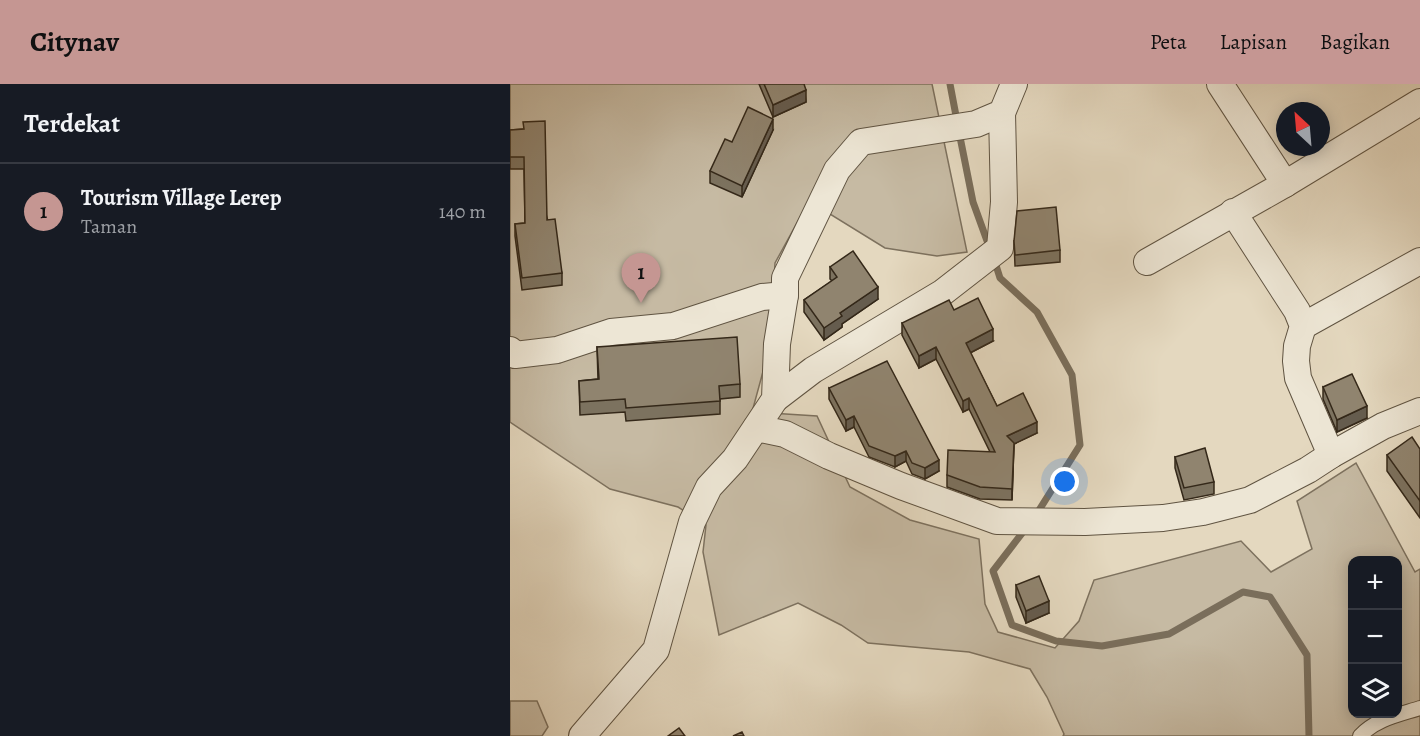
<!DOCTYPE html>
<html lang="id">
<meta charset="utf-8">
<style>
:root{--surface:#171b24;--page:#20242c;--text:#f1f3f6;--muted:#9ea1a6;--line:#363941;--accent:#c59692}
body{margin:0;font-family:Alegreya,serif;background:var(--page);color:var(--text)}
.controls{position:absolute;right:18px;bottom:18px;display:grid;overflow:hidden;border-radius:12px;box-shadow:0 3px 15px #0003}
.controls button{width:54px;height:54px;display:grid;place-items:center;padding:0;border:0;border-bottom:2px solid var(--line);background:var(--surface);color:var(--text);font:30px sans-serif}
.compass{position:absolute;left:766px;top:18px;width:54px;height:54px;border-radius:50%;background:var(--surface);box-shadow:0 3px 15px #0003;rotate:334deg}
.you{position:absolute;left:555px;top:398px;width:21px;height:21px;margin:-15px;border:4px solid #fff;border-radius:50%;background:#1a73e8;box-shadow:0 0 0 9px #1a73e833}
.badge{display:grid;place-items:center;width:39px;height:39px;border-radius:50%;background:var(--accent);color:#111;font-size:20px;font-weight:700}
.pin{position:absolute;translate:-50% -50px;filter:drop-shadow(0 2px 3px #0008)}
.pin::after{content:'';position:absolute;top:32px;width:21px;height:18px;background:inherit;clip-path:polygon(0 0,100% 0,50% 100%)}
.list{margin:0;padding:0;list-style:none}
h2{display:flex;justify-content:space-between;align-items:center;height:78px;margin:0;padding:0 24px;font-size:26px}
h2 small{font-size:20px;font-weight:400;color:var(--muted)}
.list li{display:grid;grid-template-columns:39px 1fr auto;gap:18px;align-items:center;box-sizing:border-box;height:96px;padding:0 24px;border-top:2px solid var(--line)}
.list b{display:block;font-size:22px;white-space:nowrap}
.list p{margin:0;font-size:20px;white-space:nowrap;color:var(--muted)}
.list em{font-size:20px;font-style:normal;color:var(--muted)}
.icon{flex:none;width:33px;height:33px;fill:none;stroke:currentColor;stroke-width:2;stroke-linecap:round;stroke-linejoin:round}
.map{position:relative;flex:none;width:910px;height:652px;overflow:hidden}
header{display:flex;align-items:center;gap:36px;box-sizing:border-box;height:84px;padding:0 30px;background:var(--accent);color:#111}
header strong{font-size:28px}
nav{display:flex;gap:33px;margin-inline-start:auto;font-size:21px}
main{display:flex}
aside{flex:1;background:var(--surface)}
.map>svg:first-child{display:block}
.green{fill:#c6baa3;stroke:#7d715e;stroke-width:1.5;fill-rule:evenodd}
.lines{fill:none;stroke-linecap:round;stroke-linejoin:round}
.stream{stroke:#7a6e5b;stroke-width:7}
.service-casing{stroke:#605442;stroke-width:16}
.minor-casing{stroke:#605442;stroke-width:28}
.service{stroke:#ede6d5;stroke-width:14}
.minor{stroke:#ede6d5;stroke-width:26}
.wall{fill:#7c725f;stroke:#342819;stroke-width:1.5}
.shaded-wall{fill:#655c4e;stroke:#342819;stroke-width:1.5}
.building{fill:#90846f;stroke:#342819;stroke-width:1.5}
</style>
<header>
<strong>Citynav</strong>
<nav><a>Peta</a><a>Lapisan</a><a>Bagikan</a></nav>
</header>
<main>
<aside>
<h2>Terdekat<small></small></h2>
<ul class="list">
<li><span class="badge">1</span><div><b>Tourism Village Lerep</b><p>Taman</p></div><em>140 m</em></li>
</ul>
</aside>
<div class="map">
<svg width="910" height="652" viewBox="0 0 910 652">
<rect width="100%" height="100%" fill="#e4d8bf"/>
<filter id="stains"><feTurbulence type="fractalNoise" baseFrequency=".00333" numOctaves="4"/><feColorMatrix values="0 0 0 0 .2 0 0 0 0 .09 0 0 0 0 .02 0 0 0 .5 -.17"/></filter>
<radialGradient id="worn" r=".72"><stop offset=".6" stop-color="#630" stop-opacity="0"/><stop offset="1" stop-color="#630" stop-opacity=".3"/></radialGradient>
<g class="green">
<path d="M0,0H422L457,168L427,172L375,164L299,117L265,179L261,258L242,328L307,332L340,403L400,436L469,455L475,520L488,548L545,564L569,537L584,496L731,457L761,488L802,465L787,417L846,379L905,488L910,485V652H553L554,650L537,613L520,585L459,568L358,559L331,541L288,519L209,551L193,468L196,441L168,423L100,405L0,338ZM842,476H888V630H842Z"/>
<polygon points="0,617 27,617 38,643 32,652 0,652"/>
</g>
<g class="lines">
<g class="stream">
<polyline points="440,0 447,37"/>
<polyline points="449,48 463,118 480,165"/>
<polyline points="484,175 490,194 527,228 562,291 570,361 526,431"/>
<polyline points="516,444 483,487 502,541 546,557 592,562 659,550 733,508 760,513 797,571 799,652"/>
</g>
<g class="service-casing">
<path id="service" d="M850,652C866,635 888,631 910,624"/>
</g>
<g class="minor-casing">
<g id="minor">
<polyline points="710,0 775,100"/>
<polyline points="723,128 787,227 793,242 787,262 786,277 788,294 821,371"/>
<polyline points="637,178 775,100 910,18"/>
<polyline points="793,242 910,177"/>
<polyline points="0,266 5,271 47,266 101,248 163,242 252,213 275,211"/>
<polyline points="265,315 303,286 432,209 490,164 494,118 492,29"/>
<polyline points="246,344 275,350 319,372 391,402 487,437 575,438 653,434 693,428 740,416 798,386 821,371 873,342 910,327"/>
<polyline points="72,652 146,566 182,438 199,403 225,375 265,315 267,260 275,211 275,194 327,86 351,58 466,40 492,29 504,0"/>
</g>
</g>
<use href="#service" class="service"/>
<use href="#minor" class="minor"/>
</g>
<g class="wall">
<polygon points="249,0 294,0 296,18 263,33"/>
<polygon points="13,45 52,189 52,201 12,206 5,152 5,140 15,139 14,85 0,85 0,46"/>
<polygon points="263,46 232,113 200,99 200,87 222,58"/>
<polygon points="504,157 550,166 550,178 505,182"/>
<polygon points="320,183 368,215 332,240 332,243 314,256 294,228 294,216 322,197 320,195"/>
<polygon points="392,239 483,257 460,269 487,322 527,349 504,360 502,416 470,415 437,403 437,391 480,368 459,325 453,328 426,275 409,284 392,251"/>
<polygon points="87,263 230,300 230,313 210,315 210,330 116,337 115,328 70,331 69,297 88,295"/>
<polygon points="813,303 857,334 827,348 813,315"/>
<polygon points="319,304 429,387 415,395 402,390 396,377 385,383 359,373 344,343 336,347 319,315"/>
<polygon points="910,365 910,434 877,387 877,371"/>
<polygon points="665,373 704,398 704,410 674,416 665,384"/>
<polygon points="506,501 539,529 516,539 506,513"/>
</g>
<g class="shaded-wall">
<polygon points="296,6 296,18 263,33 263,21"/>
<polygon points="263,35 263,46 232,113 232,102"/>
<polygon points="368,203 368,215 332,240 332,243 314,256 314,244 330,229"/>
<polygon points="483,245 483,257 456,271 456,259"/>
<polygon points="426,263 426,275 409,284 409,272"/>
<polygon points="459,314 459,325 453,328 453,317"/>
<polygon points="857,322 857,334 827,348 827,336"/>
<polygon points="344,332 344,343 336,347 336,336"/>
<polygon points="527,338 527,349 504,360 502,416 502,405 497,352"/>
<polygon points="396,367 396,377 385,383 385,372"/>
<polygon points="429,376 429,387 415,395 415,384"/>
<polygon points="539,517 539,529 516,539 516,527"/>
</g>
<g class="building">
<polygon points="254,0 294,0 296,6 263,21"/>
<polygon points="238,23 263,35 232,102 200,87 215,55 222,58"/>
<polygon points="35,37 37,136 45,135 52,189 12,194 5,140 15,139 14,73 0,73 0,46 14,45 13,38"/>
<polygon points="546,123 550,166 505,171 504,157 507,127"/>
<polygon points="343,167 368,203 330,229 332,232 314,244 294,216 327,193 320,183"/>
<polygon points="468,214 483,245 456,259 487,322 513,309 527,338 497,352 504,359 502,405 470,403 437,391 438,366 485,368 459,314 453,317 426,263 409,272 392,239 439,216 444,226"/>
<polygon points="227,253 230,300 209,302 210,317 116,324 115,315 70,318 69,297 89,295 87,263"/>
<polygon points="377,277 429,376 415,384 402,379 396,367 385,372 359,362 344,332 336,336 319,304"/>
<polygon points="842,290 857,322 827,336 813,303"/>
<polygon points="902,353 910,365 910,417 877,371"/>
<polygon points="695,364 704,398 674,404 665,373"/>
<polygon points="529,492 539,517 516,527 506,501"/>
<polygon points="169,644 175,652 158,652"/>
<polygon points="232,648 234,652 223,652"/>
</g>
<rect width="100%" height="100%" filter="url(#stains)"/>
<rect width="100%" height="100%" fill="url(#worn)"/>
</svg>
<div class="controls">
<button>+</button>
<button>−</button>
<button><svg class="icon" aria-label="layers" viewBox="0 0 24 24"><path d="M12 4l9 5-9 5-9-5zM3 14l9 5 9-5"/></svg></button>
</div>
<svg class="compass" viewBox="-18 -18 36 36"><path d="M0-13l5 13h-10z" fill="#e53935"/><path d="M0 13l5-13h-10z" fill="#9ea1a6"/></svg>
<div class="you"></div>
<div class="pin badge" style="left:131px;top:219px">1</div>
</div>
</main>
